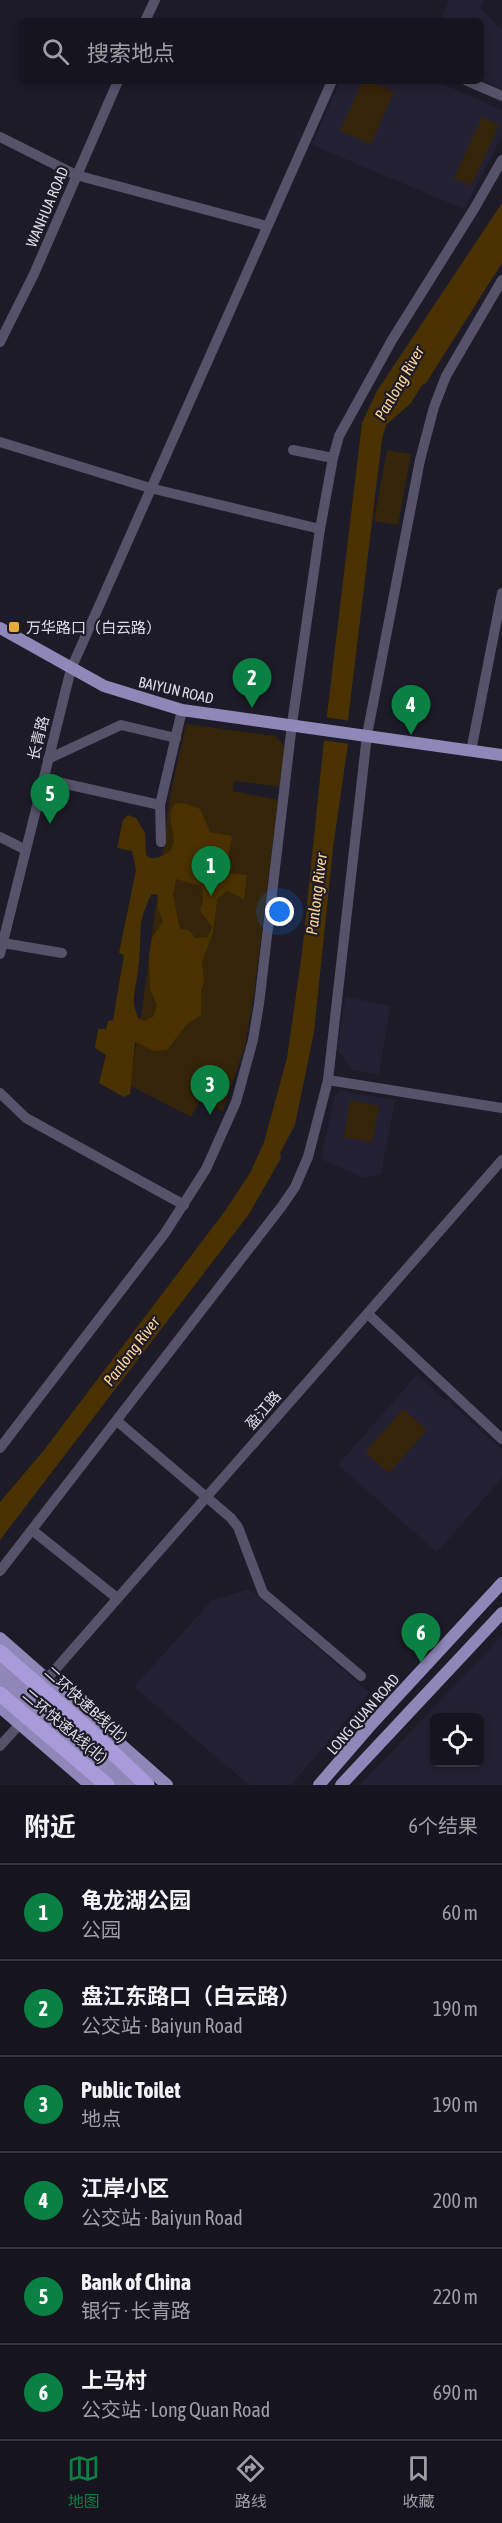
<!DOCTYPE html>
<html lang="zh">
<meta charset="utf-8">
<style>
:root{--surface:#16141e;--page:#1f1d27;--text:#f1f3f6;--muted:#9e9ea4;--line:#35333c;--accent:#0b8043}
body{margin:0;font-family:"Asap Condensed","Noto Sans SC",sans-serif;background:var(--page);color:var(--text)}
.controls{position:absolute;right:18px;bottom:18px;display:grid;overflow:hidden;border-radius:9px;box-shadow:0 3px 9px #0003}
.controls button{width:54px;height:54px;display:grid;place-items:center;padding:0;border:0;border-bottom:2px solid var(--line);background:var(--surface);color:var(--text);font:30px sans-serif}
.you{position:absolute;left:280px;top:912px;width:21px;height:21px;margin:-15px;border:4px solid #fff;border-radius:50%;background:#1a73e8;box-shadow:0 0 0 9px #1a73e833}
.badge{display:grid;place-items:center;width:39px;height:39px;border-radius:50%;background:var(--accent);color:#fff;font-size:20px;font-weight:700}
.pin{position:absolute;translate:-50% -50px;filter:drop-shadow(0 2px 3px #0008)}
.pin::after{content:'';position:absolute;top:32px;width:21px;height:18px;background:inherit;clip-path:polygon(0 0,100% 0,50% 100%)}
.list{margin:0;padding:0;list-style:none}
h2{display:flex;justify-content:space-between;align-items:center;height:78px;margin:0;padding:0 24px;font-size:26px}
h2 small{font-size:20px;font-weight:400;color:var(--muted)}
.list li{display:grid;grid-template-columns:39px 1fr auto;gap:18px;align-items:center;box-sizing:border-box;height:96px;padding:0 24px;border-top:2px solid var(--line)}
.list b{display:block;font-size:22px;white-space:nowrap}
.list p{margin:0;font-size:20px;white-space:nowrap;color:var(--muted)}
.list em{font-size:20px;font-style:normal;color:var(--muted)}
.icon{flex:none;width:33px;height:33px;fill:none;stroke:currentColor;stroke-width:2;stroke-linecap:round;stroke-linejoin:round}
.map{position:relative;flex:none;width:502px;height:1785px;overflow:hidden}
.search{position:absolute;background:var(--surface);box-shadow:0 3px 9px #0003;left:18px;right:18px;top:18px;height:66px;display:flex;align-items:center;gap:15px;box-sizing:border-box;padding:0 21px;border-radius:9px;color:var(--muted);font-size:22px}
.sheet{height:654px;background:var(--surface)}
nav{display:flex;justify-content:space-around;align-items:center;box-sizing:border-box;height:84px;border-top:2px solid var(--line);background:var(--surface);font-size:16px;color:var(--muted)}
nav a{display:grid;justify-items:center;gap:3px}
nav .on{color:var(--accent)}
.map>svg:first-child{display:block}
.built{fill:#242033;fill-rule:evenodd}
.green{fill:#342409}
.water{fill:#4a3100;fill-rule:evenodd}
.pier{fill:#1d1b28}
.lines{fill:none;stroke-linecap:round;stroke-linejoin:round}
.minor{stroke:#56526a;stroke-width:10}
.major{stroke:#9087b9;stroke-width:12}
.highway{stroke:#a79cd9;stroke-width:15}
.poi-dot{fill:#eaaa38;stroke:#1d1b28;stroke-width:2}
.labels{text-anchor:middle;dominant-baseline:central;stroke-width:4.5;stroke-linejoin:round;paint-order:stroke}
.street-label{font-size:15px;fill:#dddbe4;stroke:#1d1b28}
.poi-label{font-size:15px;fill:#dddbe4;stroke:#1d1b28;text-anchor:start}
.water-label{font-size:16px;font-style:italic;fill:#fed494;stroke:#1d1b28}
</style>
<div class="map">
<svg width="502" height="1785" viewBox="0 0 502 1785">
<rect width="100%" height="100%" fill="#1d1b28"/>
<g class="built">
<polygon points="449,0 484,0 480,9 502,29 502,89 481,80 481,21 441,21"/>
<polygon points="340,81 436,81 502,110 502,136 464,209 312,145"/>
<polygon points="346,997 390,1006 379,1075 353,1070 337,1050"/>
<polygon points="340,1091 395,1100 381,1174 364,1178 321,1159 334,1097"/>
<polygon points="417,1375 502,1449 502,1478 437,1552 338,1465"/>
<polygon points="250,1589 369,1693 291,1785 249,1785 134,1687 212,1600"/>
<path d="M502,1635V1785H360L489,1650ZM434,1718H480V1762H434Z"/>
</g>
<g class="green">
<polygon points="363,81 370,81 394,92 371,144 340,131"/>
<polygon points="482,117 499,125 471,186 454,178"/>
<polygon points="387,450 411,454 398,525 374,521"/>
<polygon points="186,724 275,736 286,747 280,787 234,781 233,791 278,800 254,993 245,1046 223,1111 200,1101 191,1117 129,1085 141,1018 170,796"/>
<polygon points="350,1100 379,1106 372,1142 344,1137"/>
<polygon points="403,1409 427,1430 389,1473 365,1452"/>
</g>
<g class="water">
<polygon points="502,203 502,263 426,383 422,385 411,403 386,425 382,439 348,720 348,744 333,848 314,1032 295,1125 280,1153 281,1158 249,1214 0,1540 0,1502 44,1450 225,1211 250,1173 264,1142 287,1058 302,953 324,740 362,423 377,391"/>
<path d="M184,803L200,809L210,832L232,836L228,859L220,858L219,869L225,870V873L247,875L244,899L227,891L217,899L213,933L202,961L204,983L201,989V1015L186,1025L167,1050L154,1051L135,1042L130,1094L124,1097L99,1083L106,1055L95,1048L98,1029H106L108,1021L113,1020L124,955L119,953L136,870L132,851L117,848L123,820L128,815L136,818L145,833L146,855C151,859 153,859 159,857C190,848 160,819 175,804ZM176,879L201,886L203,901L200,910L212,927L208,937L195,938L190,931L181,929L179,926L173,895ZM152,894L158,895V909L163,921L152,938L149,955L150,989L157,1005L153,1017L145,1021L138,1018C137,1014 135,1009 134,1005C133,994 137,981 138,971C140,955 140,940 141,924C141,920 149,896 152,894Z"/>
</g>
<polygon class="pier" points="325,717 351,721 351,744 321,740"/>
<g class="lines">
<g class="minor">
<polyline points="145,21 155,0"/>
<polyline points="467,81 502,96"/>
<polyline points="0,137 76,175 267,226"/>
<polyline points="0,342 34,274 118,81"/>
<polyline points="0,442 150,488 320,529"/>
<polyline points="293,450 333,458"/>
<polyline points="471,751 502,593"/>
<polyline points="48,759 121,725 176,738"/>
<polyline points="44,779 160,805 182,710"/>
<polyline points="160,805 161,842"/>
<polyline points="0,837 26,850"/>
<polyline points="3,943 62,953"/>
<polyline points="0,954 71,669 332,81"/>
<polyline points="328,1080 502,1108"/>
<polyline points="0,1093 26,1118 184,1205"/>
<polyline points="368,1314 502,1439"/>
<polyline points="117,1421 231,1518 238,1527 263,1593 361,1676"/>
<polyline points="0,1448 165,1233 206,1169 236,1102 253,1040 259,1004 292,724 320,529 333,458 339,436 392,340 474,209 502,160"/>
<polyline points="32,1530 117,1598"/>
<polyline points="0,1571 282,1206 295,1187 308,1157 328,1080 367,735 420,460 434,407 446,376 502,280"/>
<polyline points="46,1680 502,1160"/>
<polyline points="0,1746 20,1724"/>
</g>
<g class="major">
<polyline points="0,628 104,686 182,710 502,755"/>
<polyline points="0,1638 167,1785"/>
<polyline points="0,1667 135,1785"/>
<polyline points="0,1679 122,1785"/>
<polyline points="0,1707 90,1785"/>
<polyline points="319,1785 369,1727 502,1583"/>
<polyline points="341,1785 502,1613"/>
</g>
<g class="highway">
<polyline points="0,1652 91,1732 147,1785"/>
<polyline points="0,1694 107,1785"/>
</g>
</g>
<rect class="poi-dot" x="8" y="621" width="12" height="12" rx="3"/>
<g class="labels">
<g class="street-label">
<text transform="translate(47 207) rotate(-67)">WANHUA ROAD</text>
<text transform="translate(176 690) rotate(13)">BAIYUN ROAD</text>
<text transform="translate(38 738) rotate(-76)">长青路</text>
<text transform="translate(263 1410) rotate(-49)">盈江路</text>
<text transform="translate(86 1704) rotate(42)">二环快速B线(北)</text>
<text transform="translate(363 1714) rotate(-49)">LONG QUAN ROAD</text>
<text transform="translate(65 1726) rotate(40)">二环快速A线(北)</text>
</g>
<g class="poi-label">
<text x="26" y="627">万华路口（白云路）</text>
</g>
<g class="water-label">
<text transform="translate(399 383) rotate(-60)">Panlong River</text>
<text transform="translate(316 894) rotate(-83)">Panlong River</text>
<text transform="translate(131 1351) rotate(-53)">Panlong River</text>
</g>
</g>
</svg>
<div class="controls">
<button><svg class="icon" aria-label="locate" viewBox="0 0 24 24"><circle cx="12" cy="12" r="6"/><path d="M12 2v4M12 18v4M2 12h4M18 12h4"/></svg></button>
</div>
<div class="you"></div>
<div class="pin badge" style="left:211px;top:896px">1</div>
<div class="pin badge" style="left:252px;top:708px">2</div>
<div class="pin badge" style="left:210px;top:1115px">3</div>
<div class="pin badge" style="left:411px;top:735px">4</div>
<div class="pin badge" style="left:50px;top:824px">5</div>
<div class="pin badge" style="left:421px;top:1663px">6</div>
<div class="search"><svg class="icon" aria-label="search" viewBox="0 0 24 24"><circle cx="10" cy="10" r="6"/><path d="M15 15l6 6"/></svg>搜索地点</div>
</div>
<section class="sheet">
<h2>附近<small>6个结果</small></h2>
<ul class="list">
<li><span class="badge">1</span><div><b>龟龙湖公园</b><p>公园</p></div><em>60 m</em></li>
<li><span class="badge">2</span><div><b>盘江东路口（白云路）</b><p>公交站 · Baiyun Road</p></div><em>190 m</em></li>
<li><span class="badge">3</span><div><b>Public Toilet</b><p>地点</p></div><em>190 m</em></li>
<li><span class="badge">4</span><div><b>江岸小区</b><p>公交站 · Baiyun Road</p></div><em>200 m</em></li>
<li><span class="badge">5</span><div><b>Bank of China</b><p>银行 · 长青路</p></div><em>220 m</em></li>
<li><span class="badge">6</span><div><b>上马村</b><p>公交站 · Long Quan Road</p></div><em>690 m</em></li>
</ul>
</section>
<nav>
<a class="on"><svg class="icon" aria-label="map" viewBox="0 0 24 24"><path d="M3 6l6-2 6 2 6-2v14l-6 2-6-2-6 2zM9 4v14M15 6v14"/></svg>地图</a>
<a><svg class="icon" aria-label="directions" viewBox="0 0 24 24"><path d="M12 3l9 9-9 9-9-9zM9 14v-3h6M13 9l2 2-2 2"/></svg>路线</a>
<a><svg class="icon" aria-label="saved" viewBox="0 0 24 24"><path d="M7 4h10v16l-5-4-5 4z"/></svg>收藏</a>
</nav>
